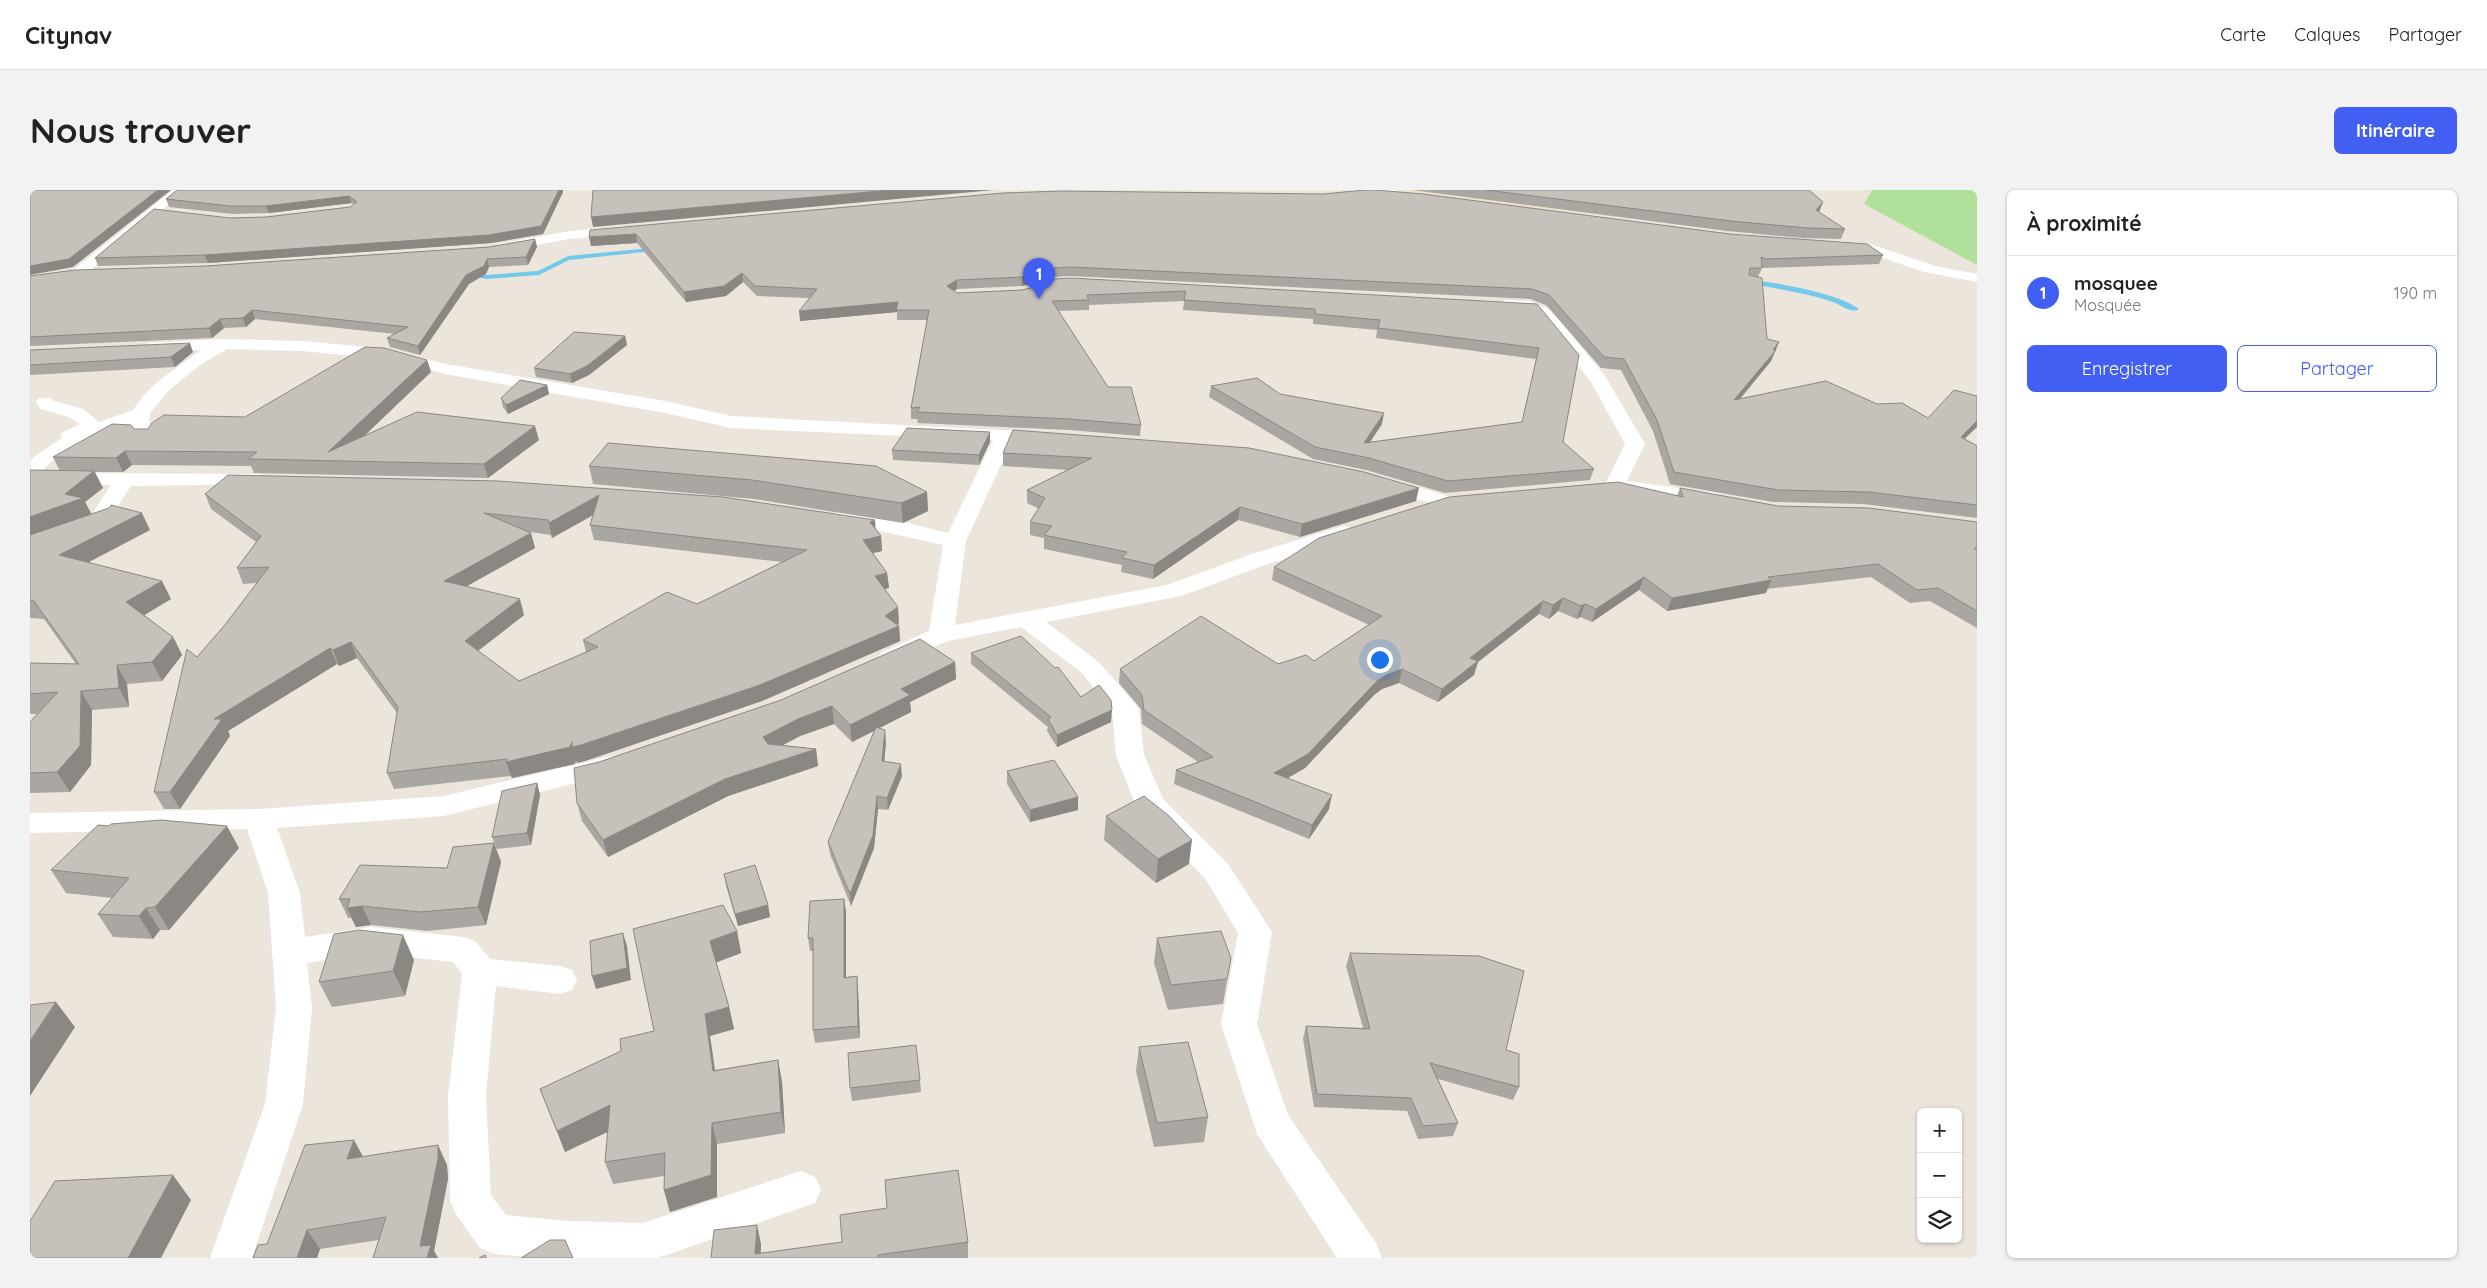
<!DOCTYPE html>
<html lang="fr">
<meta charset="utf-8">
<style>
:root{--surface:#fff;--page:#f2f2f2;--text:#222;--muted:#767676;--line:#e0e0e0;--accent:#4160f3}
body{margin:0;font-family:Quicksand,sans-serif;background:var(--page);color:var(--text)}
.controls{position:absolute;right:15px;bottom:15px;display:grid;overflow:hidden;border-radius:8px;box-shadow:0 1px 4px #0004}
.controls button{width:45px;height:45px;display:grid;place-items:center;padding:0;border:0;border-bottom:1px solid var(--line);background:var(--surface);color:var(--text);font:25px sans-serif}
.you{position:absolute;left:1349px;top:469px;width:18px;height:18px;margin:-12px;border:4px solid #fff;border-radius:50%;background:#1a73e8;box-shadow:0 0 0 8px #1a73e833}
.badge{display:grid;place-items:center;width:32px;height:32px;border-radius:50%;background:var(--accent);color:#fff;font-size:16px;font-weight:700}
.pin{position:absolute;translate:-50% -41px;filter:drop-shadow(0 1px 2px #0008)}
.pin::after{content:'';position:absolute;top:26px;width:18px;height:15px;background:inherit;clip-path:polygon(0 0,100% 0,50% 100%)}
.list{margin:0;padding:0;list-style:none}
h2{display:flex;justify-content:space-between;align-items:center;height:65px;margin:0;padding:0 20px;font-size:21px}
h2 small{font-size:16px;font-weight:400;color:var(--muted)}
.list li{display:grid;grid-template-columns:32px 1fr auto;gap:15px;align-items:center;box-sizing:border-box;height:75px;padding:0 20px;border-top:1px solid var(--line)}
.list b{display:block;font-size:19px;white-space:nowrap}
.list p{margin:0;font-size:16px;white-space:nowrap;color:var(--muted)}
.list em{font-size:16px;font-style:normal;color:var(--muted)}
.actions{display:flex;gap:10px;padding:15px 20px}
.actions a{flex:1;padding:11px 0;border:1px solid var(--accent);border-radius:8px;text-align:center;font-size:18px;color:var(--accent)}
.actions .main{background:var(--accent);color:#fff}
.icon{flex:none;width:28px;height:28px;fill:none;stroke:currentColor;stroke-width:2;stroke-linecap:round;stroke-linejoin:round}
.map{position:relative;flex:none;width:1947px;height:1068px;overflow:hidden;border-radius:8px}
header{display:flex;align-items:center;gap:30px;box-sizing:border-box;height:70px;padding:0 25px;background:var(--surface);border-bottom:1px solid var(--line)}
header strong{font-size:24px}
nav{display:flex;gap:28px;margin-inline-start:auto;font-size:18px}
.intro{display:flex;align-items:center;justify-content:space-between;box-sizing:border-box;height:120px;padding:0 30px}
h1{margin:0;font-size:35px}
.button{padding:12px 22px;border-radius:8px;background:var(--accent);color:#fff;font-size:18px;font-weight:700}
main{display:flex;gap:30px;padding:0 30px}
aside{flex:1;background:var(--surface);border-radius:8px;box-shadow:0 1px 4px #0004}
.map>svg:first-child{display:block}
.education{fill:#ece2cb}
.green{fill:#b1e09a}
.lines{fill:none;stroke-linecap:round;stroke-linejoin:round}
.stream{fill:#72c9ea;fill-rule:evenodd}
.minor{fill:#fff;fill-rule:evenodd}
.wall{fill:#aaa6a1;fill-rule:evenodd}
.shaded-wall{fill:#8b8783}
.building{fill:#c6c1bb;stroke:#8b8783;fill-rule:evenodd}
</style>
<header>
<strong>Citynav</strong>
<nav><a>Carte</a><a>Calques</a><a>Partager</a></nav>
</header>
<div class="intro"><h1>Nous trouver</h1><a class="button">Itinéraire</a></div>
<main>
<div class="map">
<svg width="1947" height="1068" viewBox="0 0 1947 1068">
<rect width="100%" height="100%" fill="#ebe5dc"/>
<polygon class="education" points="1381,0 1510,0 1587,25 1540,22 1369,2"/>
<polygon class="green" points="1842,0 1947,0 1947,75 1834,14"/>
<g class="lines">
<g class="stream">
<polygon points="631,57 633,60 539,70 509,85 456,89 432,84 435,82 456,85 508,81 538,66"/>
<path d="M1716,89C1742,92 1809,103 1829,119C1822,124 1811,115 1803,112C1773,102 1744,99 1714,92L1713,91Z"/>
</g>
<g class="minor">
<polygon points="143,0 156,0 53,86 0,103 0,94 43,80"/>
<path d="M1322,0H1367C1361,6 1318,10 1313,4Z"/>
<polygon points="596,36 601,37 603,40 601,43 540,49 468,62 461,58 468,54 540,41"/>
<polygon points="1811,51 1843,55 1905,76 1947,84 1947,92 1894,82 1839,63 1806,58 1804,55"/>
<polygon points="1475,110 1499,111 1521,120 1575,186 1615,254 1597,291 1685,303 1692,305 1696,309 1692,313 1685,315 1577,300 1574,296 1595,254 1561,192 1509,126 1496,121 1470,118 1467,115"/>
<path d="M193,149L272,151L359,159L416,174L635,211L701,226L1024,243L1027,247L1024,251H982L936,351L925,435L1137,395L1219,365L1306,338L1314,336L1322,338L1325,343L1322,348L1235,375L1151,406L1016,432L1070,473L1105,514L1109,520L1114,565L1133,609L1198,674L1242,742L1227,834L1258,925L1346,1053L1352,1068H1307L1227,944L1191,834L1208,743L1176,690L1105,614L1086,565L1082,521L1052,483L991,437L918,451L861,475L852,472L848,467L852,462L899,441L913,355L850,341L799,334L796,329L799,324C828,317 888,336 918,343L963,250L701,238L635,223L415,184L358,169L272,161L197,159L173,173L140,199L120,223L119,233L128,243L124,251H110L108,244L100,234C70,244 31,257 11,283L228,284L235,286L238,290L235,294L101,296L86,319L85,322L90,329L87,334L0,365V350L66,326L63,323L65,319L81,295H0L1,269L32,248L30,246L33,242L50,234L39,227L10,219L6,212L9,208H21L24,211L53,219L69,232L103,220L113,206L127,192L171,160L123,162L117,161L115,157L117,153Z"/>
<polygon points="1351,286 1421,307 1425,311 1421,315 1414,317 1344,296 1341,292 1344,288"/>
<polygon points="580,566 590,568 594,575 590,582 414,626 247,638 270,703 275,747 341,737 433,747 445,751 460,769 530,776 542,780 547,790 542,800 530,804 466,796 456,906 461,1005 476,1025 537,1031 613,1033 771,981 785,987 791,1000 785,1013 628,1068 506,1068 465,1064 450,1058 426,1024 420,1011 418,906 432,784 423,772 341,763 277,773 282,818 273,914 222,1068 180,1068 235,914 246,818 238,703 217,639 0,643 0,623 229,619 414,606"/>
</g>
</g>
<g class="wall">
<polygon points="147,0 533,0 533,2 513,44 461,53 178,73 68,76 65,68 200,28 236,27 320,17 324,15 322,13 239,23 203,24 139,17 136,9"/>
<polygon points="1382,0 1779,0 1793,12 1789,22 1815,39 1811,49 1773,48 1697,41"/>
<polygon points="560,40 1853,65 1849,74 1732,78 1728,87 1737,149 1749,152 1741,171 1710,209 1847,214 1935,249 1947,256 1947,328 1833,314 1743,312 1640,294 1623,241 1591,180 1571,178 1516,115 1500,109 1041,86 1022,87 992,96 927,99 924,101 927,103 992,100 1013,95 1507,114 1533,252 1564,279 1560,290 1415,303 1336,280 1283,269 1179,207 1181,196 1250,204 1352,234 1340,252 1492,232 1506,169 1346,148 1347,140 1283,134 1283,129 1153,120 1154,111 1059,115 1059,120 1028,121 1078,197 1111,235 1110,246 1039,240 888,233 887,229 881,229 881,218 897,130 867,130 867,122 770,131 779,108 727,106 713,92 696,106 656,112 607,53 561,56"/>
<polygon points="505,49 507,57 498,75 459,77 456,84 439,94 390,165 360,157 357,148 365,144 225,129 216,137 194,138 182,148 0,156 0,86 175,76 459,57"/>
<polygon points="595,146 597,155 559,185 542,193 506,187 504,178"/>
<polygon points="0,160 163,162 145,177 0,185"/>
<polygon points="397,170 401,182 335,245 509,250 458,288 224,283 221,276 102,275 93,282 65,282 73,298 55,312 61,324 120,340 58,372 141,409 114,425 143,447 152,465 132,491 97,494 99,517 62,520 61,575 40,602 0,603 0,532 8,524 0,524 0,473 46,474 14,429 0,428 0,280 30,281 23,267 104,239 118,239 215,227"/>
<polygon points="517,195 519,204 478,224 473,217 471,208"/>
<polygon points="983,240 1386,311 1270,347 1208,330 1123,389 1091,382 1092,375 1014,359 1014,348 1000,345 1000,332 1009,319 997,313 997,300 1038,280 973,276 973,263"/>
<polygon points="960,252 949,275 863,270 862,260"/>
<polygon points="559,276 897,302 898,321 873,333 724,309 563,294"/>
<polygon points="1650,298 1748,316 1947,332 1947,438 1900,411 1880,413 1841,387 1737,399 1736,403 1637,421 1609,400 1562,432 1550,427 1547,429 1528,421 1519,429 1509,424 1448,472 1444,485 1408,512 1369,493 1352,499 1344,505 1275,578 1258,588 1299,619 1279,649 1144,594 1146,580 1168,572 1112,534 1111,519 1089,493 1090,479 1248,474 1284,471 1339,435 1242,390 1244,377 1647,306"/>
<path d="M175,304L846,339L851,346L852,361L843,363L857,383L859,398L855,399L869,433L867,434L869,436L870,451L732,511L555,571L547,573L546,570L545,574L482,588L481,586L364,599L357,583L367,523L327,468L309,476L307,474L198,541L200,546L150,619H134L124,602L167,467L194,436L227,393L213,394L207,378L226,352L181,319ZM563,325L560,335L564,350L752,372L667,414L553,450L556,462L489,491L448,461L494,425L437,396L505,358L500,342L521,345L522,348Z"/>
<polygon points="941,463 1051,507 1081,532 1027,557 1017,541 1018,537 941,474"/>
<polygon points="925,472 926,489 880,512 881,522 849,538 856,552 854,572 872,586 858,620 848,619 844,658 821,716 800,664 798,652 844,541 822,552 804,534 770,546 753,555 786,559 788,576 698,606 578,667 552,631 547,613 569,572"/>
<polygon points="977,581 1048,620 1000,632 977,594"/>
<polygon points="507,593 510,605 501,655 467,659 462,647"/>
<polygon points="1076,626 1159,674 1126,693 1074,650"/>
<polygon points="464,653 471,672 456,735 398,741 341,735 326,737 321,728 318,728 309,709 417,678"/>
<polygon points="209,658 139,740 130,740 123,749 83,747 68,724 82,708 36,703 21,680"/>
<polygon points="694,684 738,715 740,727 708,736 696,696"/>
<polygon points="814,709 816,721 816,787 827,786 828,799 830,848 785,853 783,840 783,761 780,761 778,748"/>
<polygon points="707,741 711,763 686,772 699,817 704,839 680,846 685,880 748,870 752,892 755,943 687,954 687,1007 640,1022 634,1000 634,986 583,994 575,972 578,942 535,962 510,899 591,861 624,841"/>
<polygon points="1127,748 1201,768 1193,814 1138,820 1124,773"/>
<polygon points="1320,763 1476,860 1489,897 1483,910 1408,889 1428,933 1423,946 1388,949 1377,921 1284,917 1273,849 1276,836 1333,838 1316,776"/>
<polygon points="384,770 375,806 302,817 289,792"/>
<polygon points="1109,857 1178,927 1174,952 1124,957 1106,881"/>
<polygon points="890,890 891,902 822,911 820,898"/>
<polygon points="333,966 417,975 418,989 404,1061 408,1068 343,1068 349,1050 290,1059 287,1068 223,1068 237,1054"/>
<polygon points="938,1052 938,1068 681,1068 731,1054 731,1063"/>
</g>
<g class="shaded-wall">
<polygon points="128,0 141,0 43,77 0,85 0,76"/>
<polygon points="529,0 533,0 533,2 513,44 461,53 178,73 175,65"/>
<polygon points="861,0 964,0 563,37 561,27"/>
<polygon points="319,6 322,13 239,23 236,16"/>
<polygon points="1793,12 1789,22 1786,20"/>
<polygon points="606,44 607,53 561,56 559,47"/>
<polygon points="505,49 507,57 498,75 496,67"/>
<polygon points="457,69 459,77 456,84 439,94 390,165 388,156 436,85"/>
<polygon points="1023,78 1022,87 992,96 992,87"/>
<polygon points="712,83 713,92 696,106 656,112 654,102"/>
<polygon points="927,90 927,99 917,105 917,96"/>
<polygon points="868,112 867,122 770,131 769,121"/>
<polygon points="222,120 225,129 216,137 213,128"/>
<polygon points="190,129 194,138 182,148 179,138"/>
<polygon points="595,146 597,155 559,185 542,193 540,184"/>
<polygon points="1749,152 1741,171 1699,222 1704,210"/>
<polygon points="160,153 163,162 145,177 141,167"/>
<polygon points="397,170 401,182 308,271 298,262"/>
<polygon points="517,195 519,204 478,224 476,215"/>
<polygon points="1354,223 1352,234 1332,264 1334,253"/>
<polygon points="1947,231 1947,237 1925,258 1931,247"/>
<polygon points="505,236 509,250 458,288 454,274"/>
<polygon points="960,242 960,252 949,275 949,265"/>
<polygon points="95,261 102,275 93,282 86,268"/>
<polygon points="64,281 73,298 55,312 62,325 0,348 0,327 35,304"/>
<polygon points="1389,298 1386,311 1270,347 1272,334"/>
<polygon points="897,302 898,321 873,333 871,313"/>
<polygon points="569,305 572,320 522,348 519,333"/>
<polygon points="1210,317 1208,330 1123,389 1124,375"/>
<polygon points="112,323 120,340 38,383 29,365"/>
<polygon points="845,330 846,345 840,332"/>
<polygon points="501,343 505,358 419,406 414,391"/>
<polygon points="851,346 852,361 834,365 833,350"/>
<polygon points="857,383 859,398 846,401 845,386"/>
<polygon points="1614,387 1609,400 1562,432 1566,419"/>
<polygon points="1741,390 1736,403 1637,421 1642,408"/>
<polygon points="132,391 141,409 106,430 96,412"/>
<polygon points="1533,408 1528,421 1519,429 1523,415"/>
<polygon points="490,409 494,425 440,467 435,451"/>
<polygon points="1513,411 1509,424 1448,472 1444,485 1408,512 1412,499 1440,468"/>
<polygon points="1555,414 1550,427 1547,429 1551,416"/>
<polygon points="868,417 869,433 856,441 855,426"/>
<polygon points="869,436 870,451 732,511 555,571 547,573 546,570 545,574 482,588 476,572 542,552"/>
<polygon points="143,447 152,465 132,491 122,472"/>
<polygon points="321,452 327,468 309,476 303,460"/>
<polygon points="300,458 307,474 198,541 200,546 150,619 140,602 184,529"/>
<polygon points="925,472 926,489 880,512 881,522 822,552 820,535 871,499"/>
<polygon points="87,475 97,494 99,517 89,498"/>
<polygon points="1372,479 1369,493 1352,499 1344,505 1275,578 1242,597 1244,583 1347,491 1356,485"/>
<polygon points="51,501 62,520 61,575 40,602 27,582"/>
<polygon points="802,516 804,534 770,546 736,564 733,547 768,529"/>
<polygon points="1082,520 1081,532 1027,557 1027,545"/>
<polygon points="855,540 856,552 853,584 852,571"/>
<polygon points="786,559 788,576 698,606 578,667 573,650 695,589"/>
<polygon points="871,574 872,586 858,620 857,608"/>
<polygon points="507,593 510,605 501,655 497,643"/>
<polygon points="1302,605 1299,619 1279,649 1282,635"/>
<polygon points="847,606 848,619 844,658 821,716 820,704"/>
<polygon points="1048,607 1048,620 1000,632 1000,620"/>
<polygon points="197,636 209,658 139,740 125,717"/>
<polygon points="1162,650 1159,674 1126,693 1128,669"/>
<polygon points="464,653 471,672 456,735 448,717"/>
<polygon points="814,709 816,721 816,800 814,788"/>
<polygon points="738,715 740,727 708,736 705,724"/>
<polygon points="332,716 341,735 326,737 317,718"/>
<polygon points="116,718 130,740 123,749 109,726"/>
<polygon points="707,741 711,763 685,773 680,751"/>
<polygon points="593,743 597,756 601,790 566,799 562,786"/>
<polygon points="373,745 384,770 375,806 363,781"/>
<polygon points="827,786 828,799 830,848 828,836"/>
<polygon points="26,812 45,837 0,906 0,851"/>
<polygon points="699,817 704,839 680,846 688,902 683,881 675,824"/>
<polygon points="748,870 752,892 755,943 751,922"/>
<polygon points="580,915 587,937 535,962 527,941"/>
<polygon points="682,933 687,954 687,1007 640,1022 634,1000"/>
<polygon points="324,950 335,970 317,969"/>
<polygon points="408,955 417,975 418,989 404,1061 408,1068 396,1068 390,1056"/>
<polygon points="143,985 161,1010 131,1068 98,1068"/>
<polygon points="727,1035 731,1054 730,1068 725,1064"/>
<polygon points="277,1040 290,1059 287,1068 267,1068"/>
</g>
<g class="building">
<polygon points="0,0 128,0 39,69 0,76"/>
<polygon points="147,0 529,0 511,36 459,45 175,65 65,68 124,19 200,28 236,27 320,17 327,12 319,6 236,16 200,16 136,9"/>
<polygon points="563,0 861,0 561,27"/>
<polygon points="1335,0 1345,0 1393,4 1700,44 1837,54 1853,65 1736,69 1731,67 1732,78 1720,78 1719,85 1732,88 1737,149 1749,152 1743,160 1746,160 1704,210 1796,191 1847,214 1872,213 1898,228 1924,200 1947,206 1947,231 1931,247 1947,256 1947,315 1839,302 1748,300 1644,282 1627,230 1594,169 1574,167 1519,105 1502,99 1041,77 1023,78 992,87 927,90 917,96 927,103 992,100 1013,95 1025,89 1041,88 1507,114 1549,165 1533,252 1564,279 1418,291 1339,268 1285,257 1181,196 1227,188 1250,204 1354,223 1334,253 1492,232 1509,158 1348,138 1350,130 1285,124 1285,119 1154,110 1156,101 1057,105 1059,110 1022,111 1078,197 1101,197 1111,235 1039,229 887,222 890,217 881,218 899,120 866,120 868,112 769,121 787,99 725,96 712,83 694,96 654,102 606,44 559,47 560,40 973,3 1032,1 1293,4"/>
<polygon points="1456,0 1779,0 1793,12 1786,20 1815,39 1777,38 1701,31"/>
<polygon points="505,49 496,67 457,69 454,76 436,85 388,156 357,148 378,137 222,120 213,128 190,129 179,138 0,147 0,86 45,80 175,76 459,57"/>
<polygon points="544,142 595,146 557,176 540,184 504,178"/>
<polygon points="160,153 141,167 0,175 0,160"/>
<polygon points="335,157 354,158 397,170 298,262 387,222 505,236 454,274 218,269 227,262 95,261 86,268 23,267 82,234 101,235 104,239 118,239 122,233 134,225 215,227"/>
<polygon points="490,190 517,195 476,215 471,208"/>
<polygon points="877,238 960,242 949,265 862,260"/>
<polygon points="983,240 1219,258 1334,282 1389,298 1272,334 1210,317 1124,375 1092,368 1097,362 1014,345 1022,336 1000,332 1015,308 997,300 1062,268 973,263"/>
<polygon points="578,253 846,276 897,302 871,313 722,290 559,276"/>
<polygon points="0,280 64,281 35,304 53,308 0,327"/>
<path d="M198,285L468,291L693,307L845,330L840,332L851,346L833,350L857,383L845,386L868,417L855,426L869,436L730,495L551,555L542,557V552L540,557L476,572L477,569L357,583L368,517L321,452L303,460L300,458L184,529H192L140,602H124L157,459L167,467L194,436L239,377L207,378L231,346L175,304ZM569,305L560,335L777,360L667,414L637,402L553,450L568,457L489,491L435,451L490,409L414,391L501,343L454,323L518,330L519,333Z"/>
<polygon points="1588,292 1653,307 1650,298 1748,316 1839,318 1947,332 1947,358 1944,358 1947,361 1947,421 1908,398 1887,400 1848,374 1738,387 1741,390 1642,408 1614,387 1566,419 1555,414 1551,416 1533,408 1523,415 1513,411 1440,468 1448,471 1412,499 1372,479 1356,485 1347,491 1278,564 1244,583 1302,605 1282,635 1146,580 1183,567 1114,520 1112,505 1090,479 1171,426 1248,474 1276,465 1284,471 1352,426 1244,377 1289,348 1419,307"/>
<polygon points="81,315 112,323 29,365 132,391 96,412 143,447 122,472 87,475 89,498 51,501 50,556 27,582 0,583 0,532 28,502 0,504 0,473 49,474 4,411 0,410 0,345 79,318"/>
<polygon points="991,446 1025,478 1028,477 1051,507 1069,495 1081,510 1082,520 1027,545 1018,529 1021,527 941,463"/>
<polygon points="890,449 925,472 871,499 880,505 820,535 802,516 768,529 733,547 738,554 786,559 695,589 573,650 547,613 544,578 569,572 751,510"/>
<polygon points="846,537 855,540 852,571 871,574 857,608 847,606 843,645 820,704 798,652"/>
<polygon points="1024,570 1048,607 1000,620 977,581"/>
<polygon points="507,593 497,643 462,647 472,601"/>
<polygon points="1114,606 1138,625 1162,650 1128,669 1076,626"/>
<polygon points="131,630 197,636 125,717 116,718 109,726 68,724 99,688 21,680 68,635 79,636 81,634"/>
<polygon points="464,653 448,717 390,722 332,716 317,718 320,709 309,709 330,675 417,678 423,657"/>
<polygon points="725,675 738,715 705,724 694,684"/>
<polygon points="814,709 814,788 827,786 828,836 783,840 783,748 778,748 780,711"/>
<polygon points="693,715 707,741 680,751 699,817 675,824 683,881 748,870 751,922 682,933 681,985 634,1000 635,963 575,972 580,915 527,941 510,899 591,861 590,849 624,841 603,739"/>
<polygon points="329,740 373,745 363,781 289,792 304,744"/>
<polygon points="1191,741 1201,768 1197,789 1141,795 1127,748"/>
<polygon points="593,743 597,778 562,786 560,751"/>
<polygon points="1320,763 1449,766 1494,781 1476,860 1489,864 1489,897 1400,873 1428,933 1393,936 1381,908 1287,904 1276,836 1340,839"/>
<polygon points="26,812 0,851 0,815"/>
<polygon points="1158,852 1178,927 1127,933 1109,857"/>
<polygon points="886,855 890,890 820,898 818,863"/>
<polygon points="324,950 317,969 408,955 408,969 390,1056 401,1055 397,1068 343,1068 356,1027 277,1040 267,1068 223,1068 228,1055 237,1054 275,955"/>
<polygon points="928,980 938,1052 848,1065 848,1068 681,1068 684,1040 727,1035 725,1064 812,1052 810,1025 857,1018 855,990"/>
<polygon points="143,985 98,1068 0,1068 0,1031 25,991"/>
<polygon points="520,1050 535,1050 543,1068 491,1068"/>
<polygon points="455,1065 456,1068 449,1068"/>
</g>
</svg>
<div class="controls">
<button>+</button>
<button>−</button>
<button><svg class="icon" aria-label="layers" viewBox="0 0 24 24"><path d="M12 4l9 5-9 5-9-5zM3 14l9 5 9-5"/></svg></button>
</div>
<div class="you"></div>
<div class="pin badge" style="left:1009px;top:109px">1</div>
</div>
<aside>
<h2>À proximité<small></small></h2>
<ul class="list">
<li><span class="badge">1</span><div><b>mosquee</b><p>Mosquée</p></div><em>190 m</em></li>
</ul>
<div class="actions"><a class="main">Enregistrer</a><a>Partager</a></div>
</aside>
</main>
